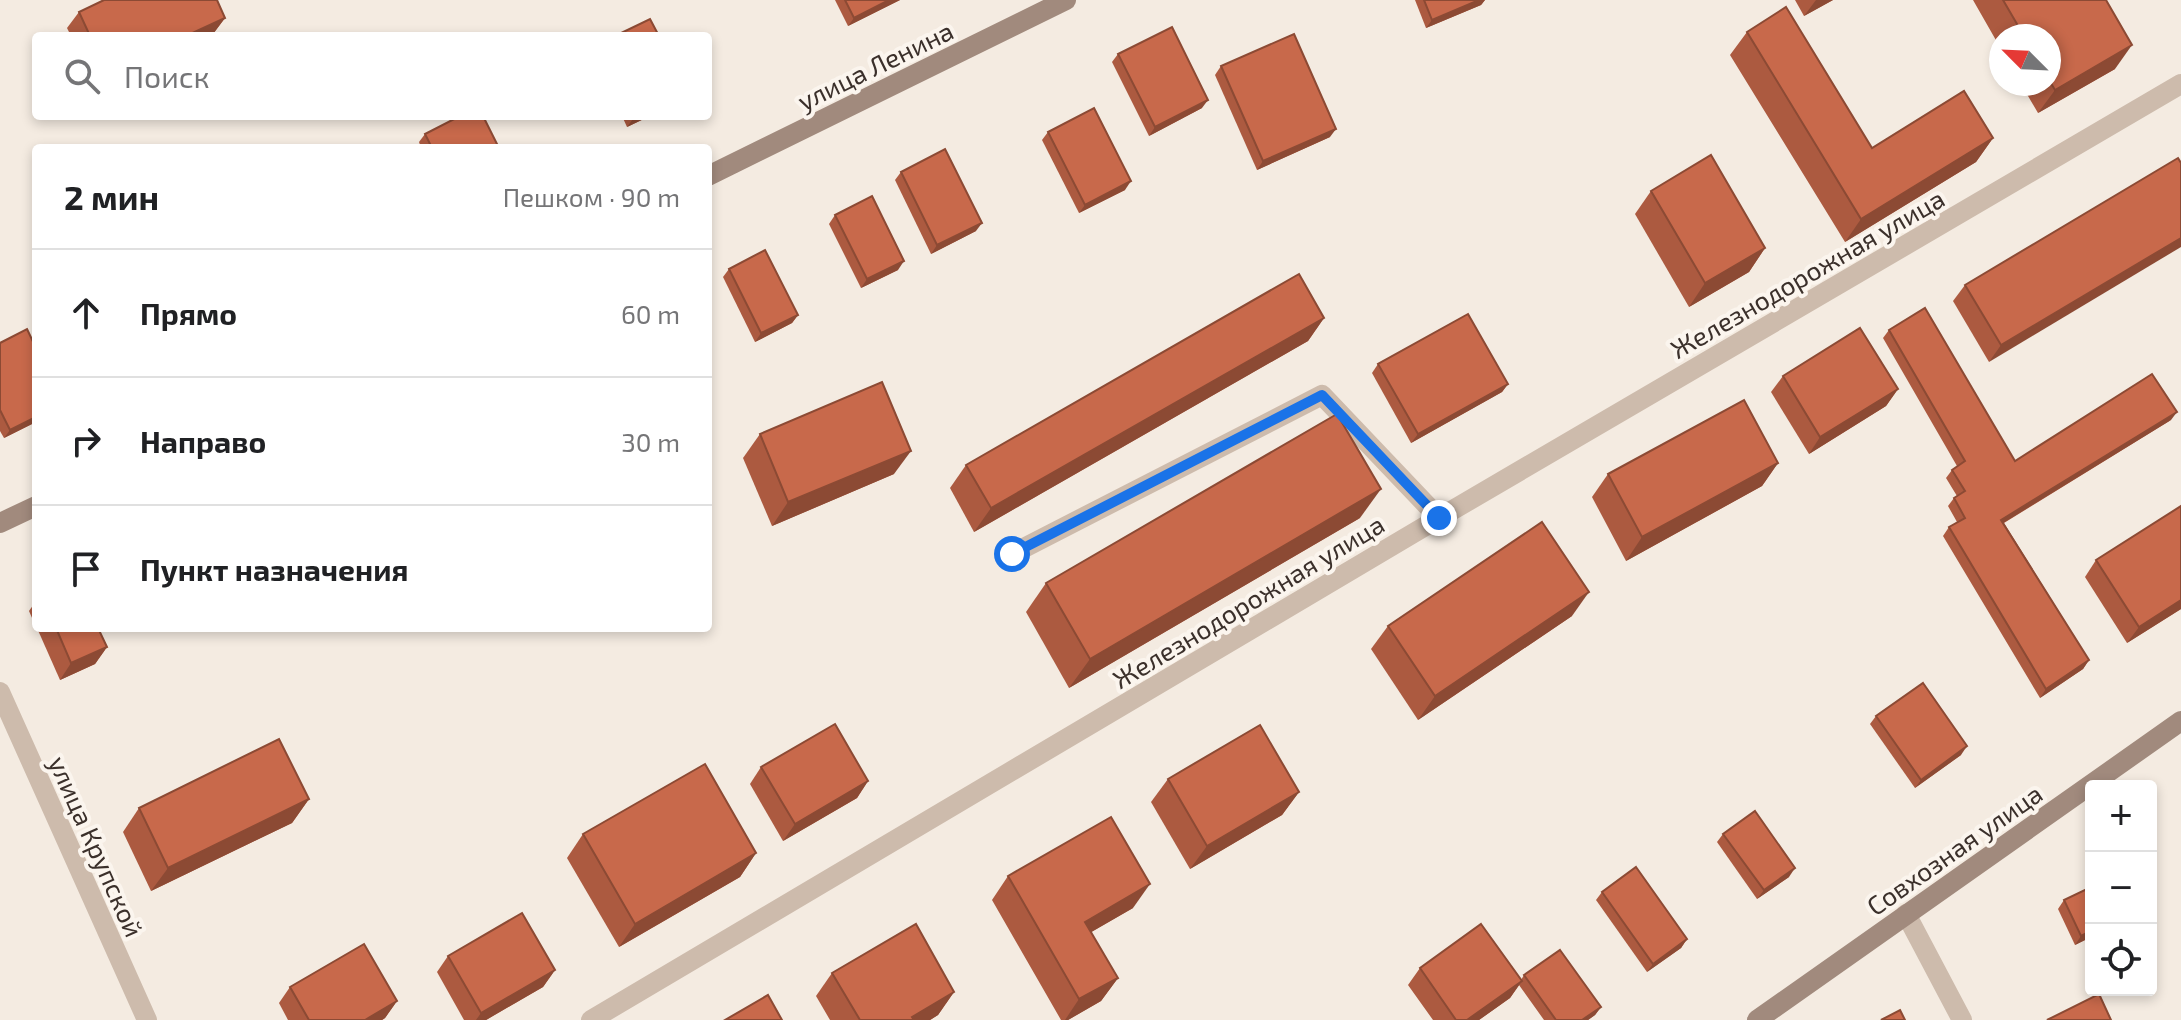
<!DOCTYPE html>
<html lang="ru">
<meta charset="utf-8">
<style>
:root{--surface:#fff;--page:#f6f6f6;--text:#202124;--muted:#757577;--line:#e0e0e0}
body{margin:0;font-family:"Exo 2",sans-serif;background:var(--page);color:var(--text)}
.controls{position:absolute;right:24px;bottom:24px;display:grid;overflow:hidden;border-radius:8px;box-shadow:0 4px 12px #0003}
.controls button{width:72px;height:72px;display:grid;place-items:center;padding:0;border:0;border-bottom:2px solid var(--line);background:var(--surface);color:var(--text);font:40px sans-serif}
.compass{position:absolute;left:1989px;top:24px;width:72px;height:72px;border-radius:50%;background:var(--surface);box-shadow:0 4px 12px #0003;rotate:294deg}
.stop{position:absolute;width:24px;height:24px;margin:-18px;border:6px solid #1a73e8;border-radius:50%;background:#fff}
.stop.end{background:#1a73e8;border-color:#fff;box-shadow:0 2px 8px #0008}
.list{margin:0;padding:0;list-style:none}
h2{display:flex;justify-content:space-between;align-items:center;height:104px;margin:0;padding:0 32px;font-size:34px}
h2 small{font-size:26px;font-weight:400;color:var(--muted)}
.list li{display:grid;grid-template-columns:52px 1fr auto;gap:24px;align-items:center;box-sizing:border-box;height:128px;padding:0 32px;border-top:2px solid var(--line)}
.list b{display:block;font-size:30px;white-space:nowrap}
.list em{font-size:26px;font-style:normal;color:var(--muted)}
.icon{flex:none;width:44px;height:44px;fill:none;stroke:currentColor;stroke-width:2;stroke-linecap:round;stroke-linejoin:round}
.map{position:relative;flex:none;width:2181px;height:1020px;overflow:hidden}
.search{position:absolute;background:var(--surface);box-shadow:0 4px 12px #0003;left:32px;top:32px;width:680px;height:88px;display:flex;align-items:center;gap:20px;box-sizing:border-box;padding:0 28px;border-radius:8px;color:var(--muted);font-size:30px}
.panel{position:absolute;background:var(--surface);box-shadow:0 4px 12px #0003;left:32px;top:144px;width:680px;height:488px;border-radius:8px}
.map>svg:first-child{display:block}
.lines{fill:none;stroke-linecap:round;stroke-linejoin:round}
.lane{stroke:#cdbbac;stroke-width:20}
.street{stroke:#cdbbac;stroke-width:20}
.secondary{stroke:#a18a7d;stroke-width:20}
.wall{fill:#ac5a40}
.shaded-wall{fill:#8c4a34}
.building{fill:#c8694b;stroke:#8c4a34;stroke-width:2}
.route{stroke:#1a73e8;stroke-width:10}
.labels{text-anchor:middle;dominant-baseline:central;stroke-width:8;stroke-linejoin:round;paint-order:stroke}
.street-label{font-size:26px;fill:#3b302b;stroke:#fbf5ee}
</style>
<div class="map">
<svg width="2181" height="1020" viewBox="0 0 2181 1020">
<rect width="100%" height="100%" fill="#f4ebe1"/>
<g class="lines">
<polyline class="lane" points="1012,554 1322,395 1439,518"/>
<g class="street">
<polyline points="0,692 147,1020"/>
<polyline points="1906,914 1962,1020"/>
<polyline points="591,1020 1439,518 2181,84"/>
</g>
<g class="secondary">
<polyline points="708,176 1066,0"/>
<polyline points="0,523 36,506"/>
<polyline points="1757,1020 2181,721"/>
</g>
</g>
<g class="wall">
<polygon points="835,0 900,0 848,26"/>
<polygon points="1415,0 1485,0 1481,5 1426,28"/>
<polygon points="1795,0 1833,0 1804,16"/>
<polygon points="1973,0 2106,0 2115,69 2038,113 2021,84 2049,84 2049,36 2001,36 2001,49"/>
<polygon points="79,12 225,18 213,34 210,36 71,36 67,28"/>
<polygon points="1747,32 1872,148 1993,138 1976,162 1845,242 1730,55"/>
<polygon points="1118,54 1202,108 1149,136 1112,62"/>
<polygon points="1221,66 1330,137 1257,170 1215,75"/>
<polygon points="622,116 650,116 627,127"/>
<polygon points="1048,132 1125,190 1079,213 1042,140"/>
<polygon points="425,134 499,148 421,148 419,142"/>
<polygon points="2181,163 1989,362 1953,301 1965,285"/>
<polygon points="901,172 976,231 931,254 895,180"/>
<polygon points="1651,191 1765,248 1749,272 1689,307 1635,214"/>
<polygon points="835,215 898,270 861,288 829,224"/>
<polygon points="729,269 798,315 792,323 755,342 723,277"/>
<polygon points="1324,318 1308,341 974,532 950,488 966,465"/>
<polygon points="1889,330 2015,461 2171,420 2004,523 2089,660 2083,669 2040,698 1943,536 1949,527 1957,522 1948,506 1954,498 1957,496 1946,478 1952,470 1957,466 1883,338"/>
<polygon points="0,343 36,348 36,422 4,438 0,431"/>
<polygon points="1378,364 1508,384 1502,392 1411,443 1372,373"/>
<polygon points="1783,376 1898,389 1886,406 1809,454 1771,392"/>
<polygon points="760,434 894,474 772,526 743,458"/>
<polygon points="1778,463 1762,486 1626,561 1592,497 1608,474"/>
<polygon points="2181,506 2181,609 2127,643 2085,577 2096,560"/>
<polygon points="1360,518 1069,688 1026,612 1046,583"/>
<polygon points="36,601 36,627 29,611"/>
<polygon points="1572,616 1418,720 1371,649 1388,626"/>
<polygon points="37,628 98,628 107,647 95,664 60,680"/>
<polygon points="1876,716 1961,755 1915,788 1870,724"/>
<polygon points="761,767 868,781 857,798 783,841 750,784"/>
<polygon points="1168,779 1299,792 1282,815 1190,869 1151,802"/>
<polygon points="309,799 292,823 151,891 123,832 139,808"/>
<polygon points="583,834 756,853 740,877 619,947 567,858"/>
<polygon points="1723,834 1789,877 1757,899 1717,842"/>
<polygon points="1008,876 1133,908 1091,932 1118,978 1101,1001 1068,1020 1061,1020 992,900"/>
<polygon points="2091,887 2091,937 2075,945 2058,909 2064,900"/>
<polygon points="1602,892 1687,939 1681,948 1647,972 1596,900"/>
<polygon points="448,956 555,970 543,987 486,1020 464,1020 437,972"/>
<polygon points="1420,968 1521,980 1524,975 1601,1007 1595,1015 1588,1020 1544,1020 1519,985 1510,998 1479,1020 1433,1020 1408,985"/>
<polygon points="832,973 954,992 938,1015 930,1020 830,1020 816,996"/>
<polygon points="290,987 397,1001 385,1018 382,1020 288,1020 279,1003"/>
</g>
<g class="shaded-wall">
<polygon points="889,0 900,0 848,26 854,18"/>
<polygon points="1479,0 1485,0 1481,5 1426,28 1432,20"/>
<polygon points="1816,0 1833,0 1804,16"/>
<polygon points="225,18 213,34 210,36 186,36"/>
<polygon points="2132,45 2115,69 2038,113 2055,90"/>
<polygon points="1208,100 1202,108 1149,136 1155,127"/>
<polygon points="639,116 650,116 627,127 633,119"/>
<polygon points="1336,129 1330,137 1257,170 1263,161"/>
<polygon points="1993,138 1976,162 1845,242 1861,219"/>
<polygon points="1131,181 1125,190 1079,213 1085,205"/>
<polygon points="982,223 976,231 931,254 937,245"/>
<polygon points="2181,238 2181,247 1989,362 2001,345"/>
<polygon points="1765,248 1749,272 1689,307 1705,283"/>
<polygon points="904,261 898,270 861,288 867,279"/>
<polygon points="798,315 792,323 755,342 761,333"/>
<polygon points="1324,318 1308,341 974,532 991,508"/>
<polygon points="1508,384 1502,392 1411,443 1418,434"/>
<polygon points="1898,389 1886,406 1809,454 1820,437"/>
<polygon points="2177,412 2171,420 1995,528 2001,520"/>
<polygon points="36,417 36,422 4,438 10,430"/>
<polygon points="911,451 894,474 772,526 788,502"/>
<polygon points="1778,463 1762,486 1626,561 1642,537"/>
<polygon points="1381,489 1360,518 1069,688 1090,659"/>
<polygon points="1589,592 1572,616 1418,720 1435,696"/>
<polygon points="2181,600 2181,609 2127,643 2139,627"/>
<polygon points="107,647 95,664 60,680 71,663"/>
<polygon points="2089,660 2083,669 2040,698 2046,689"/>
<polygon points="1967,746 1961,755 1915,788 1921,780"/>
<polygon points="868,781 857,798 783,841 795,824"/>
<polygon points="1299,792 1282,815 1190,869 1207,846"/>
<polygon points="309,799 292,823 151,891 168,868"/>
<polygon points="756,853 740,877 619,947 635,924"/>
<polygon points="1795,868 1789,877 1757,899 1764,890"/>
<polygon points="1150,884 1133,908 1069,945 1085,922"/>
<polygon points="2091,931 2091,937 2075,945 2081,936"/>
<polygon points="1687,939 1681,948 1647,972 1653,964"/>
<polygon points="555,970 543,987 486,1020 476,1020 481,1013"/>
<polygon points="1118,978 1101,1001 1068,1020 1065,1020 1079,999"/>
<polygon points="1522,981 1510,998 1479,1020 1467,1020"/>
<polygon points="954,992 938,1015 930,1020 910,1020 912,1017"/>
<polygon points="397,1001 385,1018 382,1020 365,1020"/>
<polygon points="1601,1007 1595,1015 1588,1020 1582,1020"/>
</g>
<g class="building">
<polygon points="104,0 217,0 225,18 186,36 90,36 79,12"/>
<polygon points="845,0 889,0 854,18"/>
<polygon points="1424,0 1479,0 1432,20"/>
<polygon points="2003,0 2106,0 2132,45 2055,90 2049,80 2049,36 2024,36"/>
<polygon points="1786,7 1872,148 1964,91 1993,138 1861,219 1747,32"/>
<polygon points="650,19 659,36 615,36"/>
<polygon points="1172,27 1208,100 1155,127 1118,54"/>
<polygon points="1294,34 1336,129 1263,161 1221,66"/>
<polygon points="1094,108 1131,181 1085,205 1048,132"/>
<polygon points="460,116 483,116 499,148 432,148 425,134"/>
<polygon points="945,149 982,223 937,245 901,172"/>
<polygon points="1711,155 1765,248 1705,283 1651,191"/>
<polygon points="2178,158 2181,163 2181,238 2001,345 1965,285"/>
<polygon points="872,196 904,261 867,279 835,215"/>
<polygon points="765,250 798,315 761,333 729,269"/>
<polygon points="1299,274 1324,318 991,508 966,465"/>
<polygon points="1925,308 2015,461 2152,374 2177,412 2001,520 2089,660 2046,689 1949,527 1965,518 1954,498 1965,491 1952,470 1965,461 1889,330"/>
<polygon points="1468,314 1508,384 1418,434 1378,364"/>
<polygon points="1860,328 1898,389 1820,437 1783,376"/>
<polygon points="27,329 36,348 36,417 10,430 0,410 0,343"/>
<polygon points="882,382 911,451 788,502 760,434"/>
<polygon points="1744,400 1778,463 1642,537 1608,474"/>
<polygon points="1337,414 1381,489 1090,659 1046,583"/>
<polygon points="2181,506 2181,600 2139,627 2096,560"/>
<polygon points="1542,522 1589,592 1435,696 1388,626"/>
<polygon points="56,628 98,628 107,647 71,663"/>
<polygon points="1923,683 1967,746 1921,780 1876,716"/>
<polygon points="835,724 868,781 795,824 761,767"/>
<polygon points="1260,725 1299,792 1207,846 1168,779"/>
<polygon points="279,739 309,799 168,868 139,808"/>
<polygon points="705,764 756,853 635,924 583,834"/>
<polygon points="1755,811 1795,868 1764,890 1723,834"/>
<polygon points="1111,817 1150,884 1085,922 1118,978 1079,999 1008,876"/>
<polygon points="1636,867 1687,939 1653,964 1602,892"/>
<polygon points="2091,887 2091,931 2081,936 2064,900"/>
<polygon points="522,913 555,970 481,1013 448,956"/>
<polygon points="916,924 954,992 912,1017 914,1020 860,1020 832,973"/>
<polygon points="1481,924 1522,981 1467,1020 1456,1020 1420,968"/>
<polygon points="364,944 397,1001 365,1020 309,1020 290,987"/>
<polygon points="1560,950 1601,1007 1582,1020 1556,1020 1524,975"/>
<polygon points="2099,994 2111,1020 2047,1020"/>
<polygon points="768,995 782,1020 725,1020"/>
<polygon points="1900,1010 1905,1020 1881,1020"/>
</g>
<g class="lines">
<polyline class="route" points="1012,554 1322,395 1439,518"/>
</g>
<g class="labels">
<g class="street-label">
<text transform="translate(875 65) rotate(-26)">улица Ленина</text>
<text transform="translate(1807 273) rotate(-30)">Железнодорожная улица</text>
<text transform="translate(1248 601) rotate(-31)">Железнодорожная улица</text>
<text transform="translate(97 846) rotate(66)">улица Крупской</text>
<text transform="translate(1954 849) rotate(-35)">Совхозная улица</text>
</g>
</g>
</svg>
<div class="controls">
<button>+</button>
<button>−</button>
<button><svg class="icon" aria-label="locate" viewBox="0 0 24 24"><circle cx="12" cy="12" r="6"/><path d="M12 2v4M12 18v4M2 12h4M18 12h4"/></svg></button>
</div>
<svg class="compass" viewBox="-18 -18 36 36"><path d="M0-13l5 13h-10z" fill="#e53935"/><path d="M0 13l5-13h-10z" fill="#757577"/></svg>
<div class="stop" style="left:1012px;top:554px"></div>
<div class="stop end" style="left:1439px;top:518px"></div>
<div class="search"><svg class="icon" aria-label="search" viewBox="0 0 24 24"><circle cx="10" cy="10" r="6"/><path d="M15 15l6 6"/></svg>Поиск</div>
<section class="panel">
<h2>2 мин<small>Пешком · 90 m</small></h2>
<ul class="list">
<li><svg class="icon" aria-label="ahead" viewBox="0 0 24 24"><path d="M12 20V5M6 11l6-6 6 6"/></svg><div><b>Прямо</b></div><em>60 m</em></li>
<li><svg class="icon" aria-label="right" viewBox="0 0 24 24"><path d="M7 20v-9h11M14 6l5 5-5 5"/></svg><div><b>Направо</b></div><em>30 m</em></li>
<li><svg class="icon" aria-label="arrive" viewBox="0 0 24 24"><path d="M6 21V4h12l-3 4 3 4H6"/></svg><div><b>Пункт назначения</b></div></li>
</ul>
</section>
</div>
